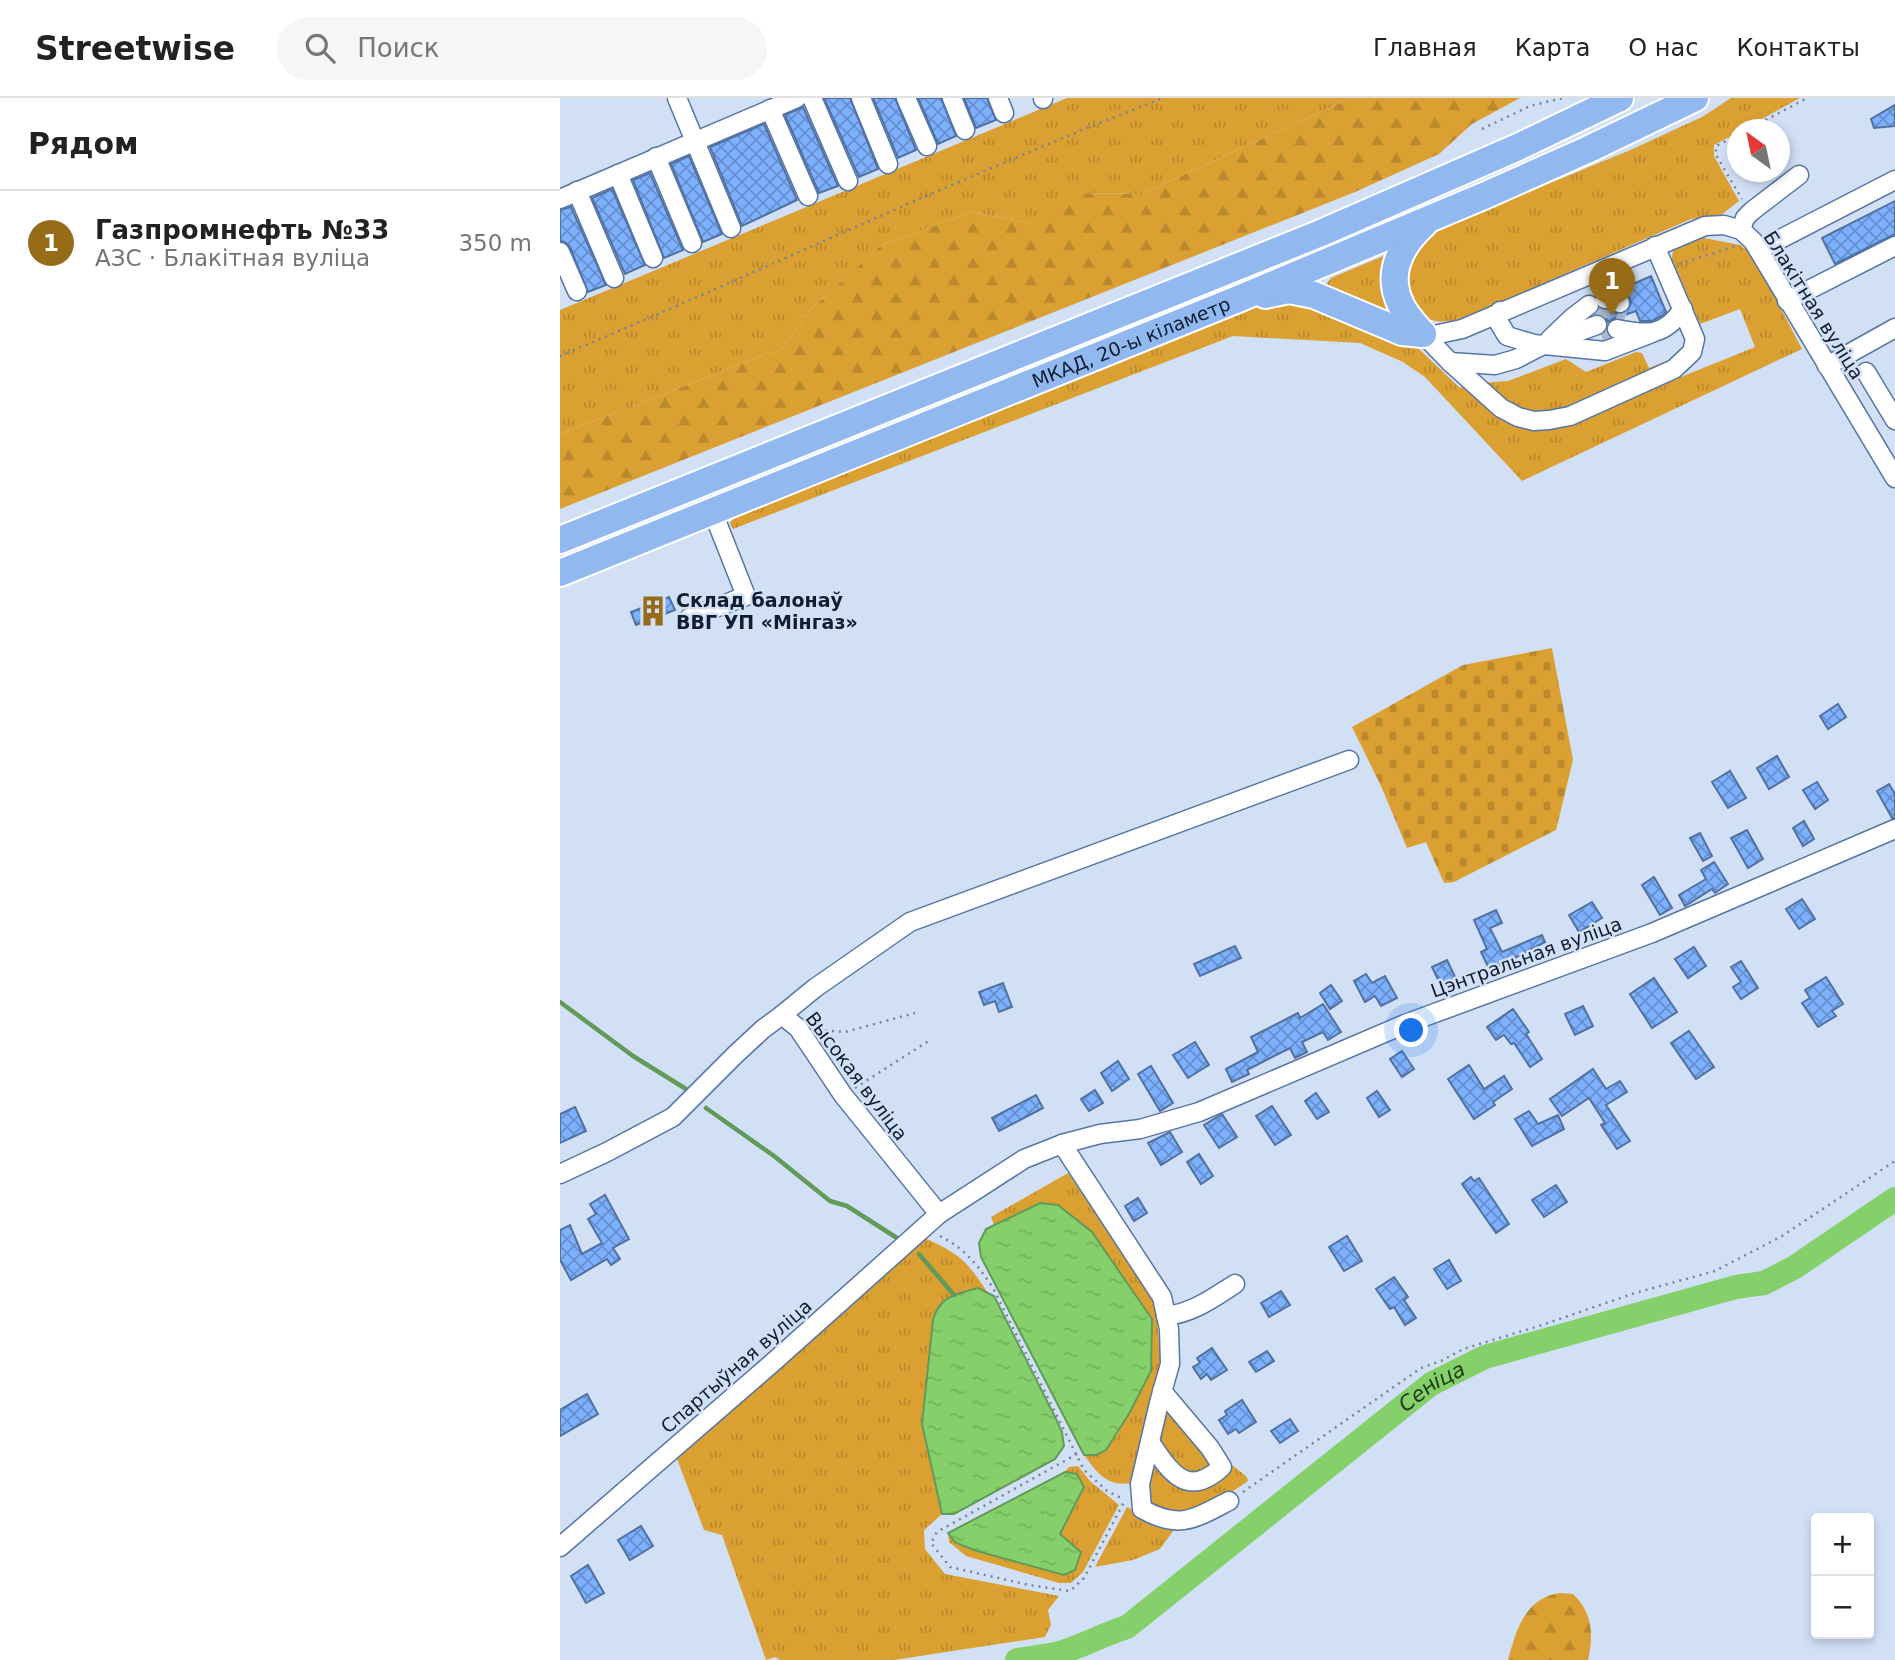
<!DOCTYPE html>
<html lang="ru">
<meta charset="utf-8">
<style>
:root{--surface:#fff;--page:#f6f6f6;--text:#222;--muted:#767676;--line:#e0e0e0;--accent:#976c19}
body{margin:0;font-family:"DejaVu Sans",sans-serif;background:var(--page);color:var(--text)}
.controls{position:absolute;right:21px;bottom:21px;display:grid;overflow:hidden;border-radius:7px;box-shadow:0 4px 10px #0003}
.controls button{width:63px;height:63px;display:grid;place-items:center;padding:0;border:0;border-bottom:2px solid var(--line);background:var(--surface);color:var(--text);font:35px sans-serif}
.compass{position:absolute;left:1167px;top:21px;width:63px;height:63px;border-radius:50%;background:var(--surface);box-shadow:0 4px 10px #0003;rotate:327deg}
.you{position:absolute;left:852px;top:933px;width:24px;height:24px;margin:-18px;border:5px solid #fff;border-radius:50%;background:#1a73e8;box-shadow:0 0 0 10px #1a73e833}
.badge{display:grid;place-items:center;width:46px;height:46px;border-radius:50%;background:var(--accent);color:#fff;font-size:23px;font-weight:700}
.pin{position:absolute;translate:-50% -58px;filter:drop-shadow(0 2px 4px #0008)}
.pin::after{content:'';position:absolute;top:37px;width:24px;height:21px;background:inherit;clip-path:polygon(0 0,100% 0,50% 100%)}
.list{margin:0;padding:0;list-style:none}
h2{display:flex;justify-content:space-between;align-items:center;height:91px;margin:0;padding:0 28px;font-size:30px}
h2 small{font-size:23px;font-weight:400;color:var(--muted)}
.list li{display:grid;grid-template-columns:46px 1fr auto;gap:21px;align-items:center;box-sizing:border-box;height:105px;padding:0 28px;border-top:2px solid var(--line)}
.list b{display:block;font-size:26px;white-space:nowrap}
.list p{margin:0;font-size:23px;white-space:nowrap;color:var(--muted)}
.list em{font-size:23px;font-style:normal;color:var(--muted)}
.icon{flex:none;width:38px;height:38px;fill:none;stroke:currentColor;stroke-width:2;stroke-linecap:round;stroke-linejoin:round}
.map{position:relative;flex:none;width:1335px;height:1562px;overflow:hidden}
header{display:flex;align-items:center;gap:42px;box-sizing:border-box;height:98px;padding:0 35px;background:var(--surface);border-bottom:2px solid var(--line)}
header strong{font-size:33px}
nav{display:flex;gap:38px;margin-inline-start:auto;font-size:24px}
.search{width:490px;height:63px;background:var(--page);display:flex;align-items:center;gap:18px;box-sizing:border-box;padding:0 24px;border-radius:38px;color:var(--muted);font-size:26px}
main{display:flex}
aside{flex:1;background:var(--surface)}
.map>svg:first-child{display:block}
.grass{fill:url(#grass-tufts)}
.forest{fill:url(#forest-firs)}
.cemetery{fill:url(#cemetery-stones)}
.water{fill:url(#water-ripples);stroke:#629b59;stroke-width:2}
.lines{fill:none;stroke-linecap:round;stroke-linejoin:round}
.stream{stroke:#629b59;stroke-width:4.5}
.river{stroke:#85d06a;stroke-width:24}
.building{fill:url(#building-cross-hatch);stroke:#5171a1;stroke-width:2}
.minor-tunnel{stroke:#abb9cf;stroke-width:18;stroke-dasharray:18 9;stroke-linecap:butt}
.minor-casing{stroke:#5575a6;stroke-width:21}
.highway-casing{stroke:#fff;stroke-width:30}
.path{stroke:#768499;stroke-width:2.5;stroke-dasharray:2 5;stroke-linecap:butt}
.minor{stroke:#fff;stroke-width:18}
.highway{stroke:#92b8f0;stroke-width:26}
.labels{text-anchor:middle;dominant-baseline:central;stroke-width:5;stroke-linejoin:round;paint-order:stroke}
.street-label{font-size:19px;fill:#101e31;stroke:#d2e0f6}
.poi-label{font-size:19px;font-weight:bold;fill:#101e31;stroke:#d2e0f6;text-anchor:start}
.water-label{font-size:21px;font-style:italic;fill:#203d15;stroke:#d2e0f6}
</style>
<header>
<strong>Streetwise</strong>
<div class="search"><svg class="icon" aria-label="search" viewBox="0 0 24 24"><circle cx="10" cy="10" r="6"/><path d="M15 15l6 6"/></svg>Поиск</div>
<nav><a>Главная</a><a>Карта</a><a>О нас</a><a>Контакты</a></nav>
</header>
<main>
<aside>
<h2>Рядом<small></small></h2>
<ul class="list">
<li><span class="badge">1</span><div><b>Газпромнефть №33</b><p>АЗС · Блакітная вуліца</p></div><em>350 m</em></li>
</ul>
</aside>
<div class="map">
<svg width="1335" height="1562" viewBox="0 0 1335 1562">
<defs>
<pattern id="grass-tufts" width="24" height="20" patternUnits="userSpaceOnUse" patternTransform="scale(1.75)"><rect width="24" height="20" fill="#dba032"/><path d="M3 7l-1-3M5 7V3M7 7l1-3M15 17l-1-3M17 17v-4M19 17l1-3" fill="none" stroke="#bb892d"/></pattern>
<pattern id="forest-firs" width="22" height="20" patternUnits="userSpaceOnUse" patternTransform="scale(1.75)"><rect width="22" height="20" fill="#dba032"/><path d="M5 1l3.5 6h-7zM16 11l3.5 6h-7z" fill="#bb892d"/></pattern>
<pattern id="cemetery-stones" width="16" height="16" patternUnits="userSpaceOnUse" patternTransform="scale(1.75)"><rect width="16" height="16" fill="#dba032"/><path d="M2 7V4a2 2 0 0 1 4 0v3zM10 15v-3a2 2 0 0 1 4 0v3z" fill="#bb892d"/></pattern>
<pattern id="water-ripples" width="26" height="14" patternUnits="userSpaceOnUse" patternTransform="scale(1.75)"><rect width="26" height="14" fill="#85d06a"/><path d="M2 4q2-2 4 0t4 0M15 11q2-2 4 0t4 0" fill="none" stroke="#72b25c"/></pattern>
<pattern id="building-cross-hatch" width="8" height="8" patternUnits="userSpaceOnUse" patternTransform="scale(1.75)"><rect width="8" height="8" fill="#7db1fe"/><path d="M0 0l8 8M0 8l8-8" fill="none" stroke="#658fce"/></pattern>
</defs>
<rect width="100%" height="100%" fill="#d2e0f6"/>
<g class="grass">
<polygon points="507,0 791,0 582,96 518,95 470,125 411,114 320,148 253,209 223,250 0,336 0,212"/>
<path d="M1171,0H1240L1183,31L1178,32L1177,35L1154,47V58L1179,103L1161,117L1131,121L904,220C883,226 872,225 854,213L843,169L856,140L1068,53L1142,19Z"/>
<path d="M1134,138L1180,147L1193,157L1242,251L962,383L865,279L843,264L800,245L673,238L173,431L170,425L175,418L703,205L730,200L836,237L858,250L900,290L903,288L946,320L1015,322L1195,249L1180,211L1140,226L1112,162C1112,145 1120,144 1134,138Z"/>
<polygon points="833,154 845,228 764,189 771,180"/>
<polygon points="1076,254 1082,255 1089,270 1116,259 1110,265 1009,310 988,316 956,310 941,301 921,285 948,283 1006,261 1026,274"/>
<path d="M508,1075L589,1193L596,1209L601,1268L573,1385C547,1389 538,1376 524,1357H536L557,1337L591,1273L480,1105L434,1127L431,1119Z"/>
<path d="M365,1140C401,1157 406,1162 428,1195L417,1190L362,1326L382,1416L364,1432L365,1451L385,1476L499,1498L488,1512L491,1527L485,1539L334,1562H220L215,1559L206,1562L162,1437L144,1432L117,1361Z"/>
<polygon points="605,1304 658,1369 629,1380 594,1345"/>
<path d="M593,1353L608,1376L653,1382L671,1366L687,1379L688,1383C667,1397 642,1415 616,1416C606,1416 593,1408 584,1405Z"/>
<polygon points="518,1368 530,1383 559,1407 523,1474 511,1485 499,1485 406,1458 389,1444 388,1435 396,1445 515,1472 521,1454 500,1436 517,1376 505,1374 509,1369"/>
<polygon points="567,1409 595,1424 616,1429 600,1451 573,1462 535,1469"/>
</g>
<g class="forest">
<polygon points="791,0 960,0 912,26 879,56 795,94 0,411 0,336 223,250 253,209 320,148 411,114 470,125 482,103 518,95 582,96"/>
<path d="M1000,1495L1013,1496C1032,1514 1034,1536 1028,1562H948C956,1532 965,1500 1000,1495Z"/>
</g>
<polygon class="cemetery" points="992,550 1013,662 996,732 894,784 884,785 866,744 847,750 821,688 792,629 903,567"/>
<g class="water">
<polygon points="480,1105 498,1107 532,1134 592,1221 591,1273 570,1314 546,1352 536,1357 524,1357 421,1159 419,1145 426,1131"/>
<path d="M418,1190L434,1198L496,1321L502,1334L504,1348L495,1361L394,1416H382L362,1326L373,1222C379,1198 396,1196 418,1190Z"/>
<polygon points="505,1374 517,1376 524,1389 500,1436 521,1454 515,1472 504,1477 417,1453 396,1445 388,1435"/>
</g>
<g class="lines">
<g class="stream">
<polyline points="0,904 73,958 126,991"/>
<polyline points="146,1010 214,1058 270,1103 287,1108 337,1140"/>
<polyline points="359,1156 394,1197"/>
</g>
<path class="river" id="s1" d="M457,1562C474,1559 495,1558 511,1551C531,1544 547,1535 567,1529L871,1286L925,1259L1176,1189L1204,1185L1235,1169L1335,1101"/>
</g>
<g class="building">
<polygon points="264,0 290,0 318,71 299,79"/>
<polygon points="313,0 335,0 356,52 338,60"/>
<polygon points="358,0 381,0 396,38 378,46"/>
<polygon points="404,0 427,0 436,22 416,30"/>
<polygon points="1335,7 1335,28 1314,30 1311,21"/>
<polygon points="243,9 278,88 259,95 225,17"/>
<polygon points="204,26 237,102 182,128 150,49"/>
<polygon points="129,58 162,136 143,144 111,66"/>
<polygon points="90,75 123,152 104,160 73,82"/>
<polygon points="52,91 85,167 65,176 32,100"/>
<polygon points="1335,103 1335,136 1275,166 1262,140"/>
<polygon points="11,109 46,187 28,194 10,149 6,145 0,143 0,112"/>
<polygon points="1091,178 1106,214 1102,218 1092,223 1080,223 1076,213 1053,221 1048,224 1044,218 1036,216 1040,211 1059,216 1066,215 1071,205 1066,189"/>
<polygon points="109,499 115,512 76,527 71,514"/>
<polygon points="1278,606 1286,619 1268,631 1260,618"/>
<polygon points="1217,658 1229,679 1209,691 1197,670"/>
<polygon points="1170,673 1186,700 1168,710 1152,684"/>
<polygon points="1257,684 1268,702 1255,711 1243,692"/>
<polygon points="1329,686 1335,696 1335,720 1332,720 1317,693"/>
<polygon points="1244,723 1254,741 1243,748 1233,730"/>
<polygon points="1187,732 1203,761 1188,770 1171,740"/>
<polygon points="1140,735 1152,758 1143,763 1130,740"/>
<polygon points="1154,764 1168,786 1155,795 1152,791 1125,808 1119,797 1146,781 1141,772"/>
<polygon points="1094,779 1112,810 1100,817 1082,787"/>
<polygon points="1242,801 1255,821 1239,831 1226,811"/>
<polygon points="1032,804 1042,820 1019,834 1009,817"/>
<polygon points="936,812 942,825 930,830 942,854 982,837 985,844 930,873 921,854 927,851 914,822"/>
<polygon points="675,848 681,860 640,878 634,866"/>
<polygon points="1134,849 1146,868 1128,880 1115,861"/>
<polygon points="887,862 897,883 882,890 872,869"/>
<polygon points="1181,863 1198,890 1181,901 1173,889 1181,884 1171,869"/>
<polygon points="806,876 812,885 825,878 837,900 821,908 815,898 805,904 794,883"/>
<polygon points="1266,879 1283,906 1272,913 1276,918 1258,929 1242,905 1250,900 1245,892"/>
<polygon points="1094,880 1117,914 1092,930 1070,896"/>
<polygon points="443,885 452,909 439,914 435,903 424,907 419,894"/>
<polygon points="771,887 782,903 770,911 760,895"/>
<polygon points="763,906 781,934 768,942 763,934 742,944 747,954 735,960 730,950 687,972 689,976 672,984 666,971 698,954 691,939 738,915 740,920"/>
<polygon points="1023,908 1033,928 1015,937 1005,916"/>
<polygon points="953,911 969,934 966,936 982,961 970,969 954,945 951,946 944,937 936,942 927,929"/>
<polygon points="1129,933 1154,969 1136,981 1111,945"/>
<polygon points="635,944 649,967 628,980 613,957"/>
<polygon points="842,953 854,971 842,979 830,961"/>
<polygon points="558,963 569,981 552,993 541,975"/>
<polygon points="909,967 924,991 944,978 952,991 933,1004 935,1007 914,1021 888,981"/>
<polygon points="591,968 613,1005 600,1013 578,976"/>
<polygon points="1033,971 1046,991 1060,983 1067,994 1046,1007 1070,1043 1057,1051 1041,1027 1045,1025 1029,1000 1002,1018 990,1001"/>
<polygon points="535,992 543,1005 529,1013 521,1001"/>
<polygon points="817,993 830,1012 819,1019 807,1000"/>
<polygon points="756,995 769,1014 757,1021 745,1003"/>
<polygon points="476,997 483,1010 439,1033 432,1020"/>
<polygon points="712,1008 731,1037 715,1047 696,1018"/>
<polygon points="15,1009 26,1033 0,1045 0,1016"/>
<polygon points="969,1013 978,1026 998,1017 1004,1031 972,1048 955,1021"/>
<polygon points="662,1016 677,1039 659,1050 644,1027"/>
<polygon points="610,1034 622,1054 601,1067 588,1045"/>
<polygon points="639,1056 653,1078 641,1086 627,1064"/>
<polygon points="911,1079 914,1083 919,1080 949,1126 936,1135 902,1086"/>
<polygon points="996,1087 1007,1104 984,1119 972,1102"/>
<polygon points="45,1097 69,1141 53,1150 60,1161 51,1167 47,1161 11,1182 0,1162 0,1132 10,1127 22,1156 42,1145 28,1121 36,1116 30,1106"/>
<polygon points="578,1100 587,1115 574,1123 565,1108"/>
<polygon points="787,1138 802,1163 784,1173 769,1149"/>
<polygon points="889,1162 901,1183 887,1191 874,1171"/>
<polygon points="834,1179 848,1199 844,1202 856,1220 845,1227 834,1209 830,1211 816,1191"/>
<polygon points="721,1193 730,1207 709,1219 701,1205"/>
<polygon points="652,1250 667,1272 651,1282 647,1276 641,1281 633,1269 640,1265 637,1260"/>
<polygon points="707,1253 714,1263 696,1274 689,1264"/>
<polygon points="27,1296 38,1316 0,1338 0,1312"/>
<polygon points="682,1302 696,1324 679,1335 676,1331 668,1336 659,1322 667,1317 665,1313"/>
<polygon points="730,1321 738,1333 720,1345 711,1333"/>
<polygon points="81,1428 93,1448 70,1462 58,1442"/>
<polygon points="28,1467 44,1495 26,1505 11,1478"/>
</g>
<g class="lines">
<g class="minor-tunnel">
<polyline points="1033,216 1048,210 1066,217"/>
<polyline points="1041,237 1057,231"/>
</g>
<g class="minor-casing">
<g id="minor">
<polyline points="117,0 171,130"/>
<polyline points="252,0 288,83"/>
<polyline points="301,0 328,66"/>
<polyline points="346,0 367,48"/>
<polyline points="392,0 405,32"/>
<polyline points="438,0 444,15"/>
<polyline points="483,0 483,1"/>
<polyline points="210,11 248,98"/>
<polyline points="96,59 132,145"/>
<polyline points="58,76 93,160"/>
<polyline points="17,93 54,180"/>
<polyline points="0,101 237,0"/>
<polyline points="1181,132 1185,120 1192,113 1239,77"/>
<polyline points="1199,152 1335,82"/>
<polyline points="0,154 17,193"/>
<polyline points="1045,201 1052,200 1060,205"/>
<polyline points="1227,203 1335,148"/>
<polyline points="940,213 938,223 947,238 974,246 1045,253 1092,235"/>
<path d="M1057,231C1087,237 1104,239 1123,211"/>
<polyline points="863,236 874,237 902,231 1145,128 1164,127 1181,132 1193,143 1335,380"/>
<polyline points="863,236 890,264 935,267 956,261 985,246 1037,227"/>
<polyline points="990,241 1012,220 1029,207"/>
<polyline points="890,264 941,310 958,319 974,323 989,322 1010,318 1114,271 1132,254 1135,241 1095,148"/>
<polyline points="1267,268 1335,230"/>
<polyline points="1306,274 1335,322"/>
<polyline points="129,520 186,498 152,412"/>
<polyline points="222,917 255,890 350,824 789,662"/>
<path d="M502,1046L602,1199L609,1231L610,1266L599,1305L580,1386L582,1411C619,1432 634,1421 669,1403"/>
<polyline points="0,1076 47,1054 113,1019 176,956 203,931 222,917 238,930 283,997 379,1116"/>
<path d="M606,1218C633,1215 653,1200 675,1186"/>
<path d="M590,1344C610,1374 627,1401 662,1369L650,1350L602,1293"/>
<polyline points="0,1449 210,1267 379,1116 464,1061 502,1046 540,1036 580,1031 639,1014 845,926 1092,835 1335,731"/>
</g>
</g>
<g class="highway-casing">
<g id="highway">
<polyline points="705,197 729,192 754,197 842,234 863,236"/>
<path d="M863,236C855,227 845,217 840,205C826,174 841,147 864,126"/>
<polyline points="0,442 761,135 958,49 1060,0"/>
<path id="s2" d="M0,475L678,201L926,97L1027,52L1135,0"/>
</g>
</g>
<g class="path">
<polyline points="922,31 970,8 1003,0"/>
<polyline points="1187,32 1247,0"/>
<polyline points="1178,37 1156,48 1156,57 1182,101"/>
<polyline points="1119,166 1176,148"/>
<path d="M0,258C202,173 399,79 603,0"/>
<polyline points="258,932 285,934 355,915"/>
<polyline points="295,990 370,942"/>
<path d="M380,1138C404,1150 418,1167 433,1190L524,1372L547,1393L563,1401"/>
<polyline points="517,1356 377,1434 371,1445 390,1469 469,1487 510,1493 524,1480 565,1402"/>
<polyline points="683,1394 861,1270 881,1263 903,1251 979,1228 1075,1195 1155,1173 1222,1138 1335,1063"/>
</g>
<use href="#minor" class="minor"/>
<use href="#highway" class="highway"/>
</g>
<defs>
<g id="building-bare" transform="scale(2.415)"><path d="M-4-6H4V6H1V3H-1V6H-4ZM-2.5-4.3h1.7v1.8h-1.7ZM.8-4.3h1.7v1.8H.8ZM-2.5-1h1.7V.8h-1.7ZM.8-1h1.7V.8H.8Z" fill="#976c19" stroke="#d2e0f6" stroke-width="2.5" paint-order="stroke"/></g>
</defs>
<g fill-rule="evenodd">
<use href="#building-bare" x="93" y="513"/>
</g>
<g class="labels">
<g class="street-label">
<text transform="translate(1254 207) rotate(58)">Блакітная вуліца</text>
<text stroke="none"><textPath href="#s2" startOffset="616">МКАД, 20-ы кіламетр</textPath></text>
<text transform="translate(966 859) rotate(-20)">Цэнтральная вуліца</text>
<text transform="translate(297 978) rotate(53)">Высокая вуліца</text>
<text transform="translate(176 1268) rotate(-41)">Спартыўная вуліца</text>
</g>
<g class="poi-label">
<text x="116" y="502">Склад балонаў<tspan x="116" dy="22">ВВГ УП «Мінгаз»</tspan></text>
</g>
<g class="water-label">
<text stroke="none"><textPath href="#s1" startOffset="504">Сеніца</textPath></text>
</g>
</g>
</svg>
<div class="controls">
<button>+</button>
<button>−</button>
</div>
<svg class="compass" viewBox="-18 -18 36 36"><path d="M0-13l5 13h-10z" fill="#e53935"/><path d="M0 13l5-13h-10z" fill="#767676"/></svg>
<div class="you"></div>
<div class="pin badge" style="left:1052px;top:218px">1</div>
</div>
</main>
